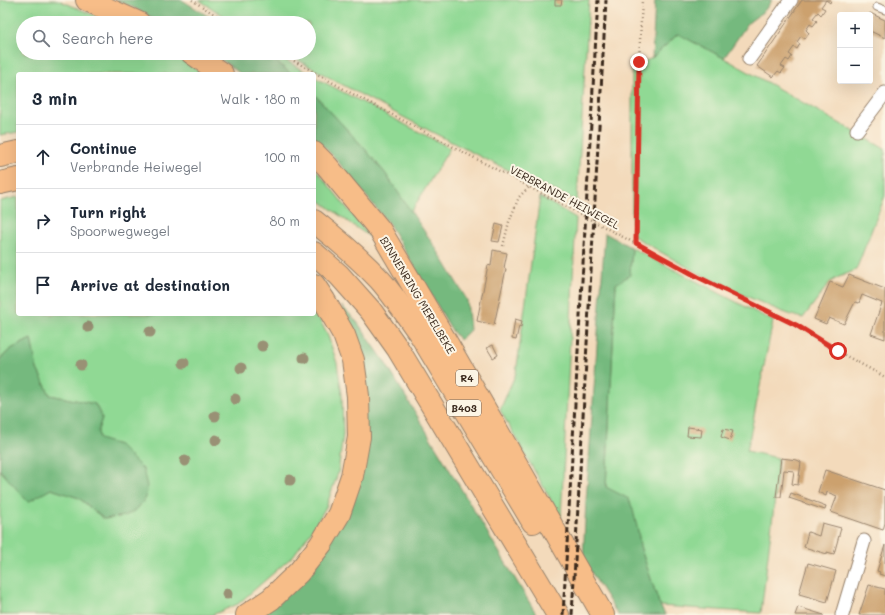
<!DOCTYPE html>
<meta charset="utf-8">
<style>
:root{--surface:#fff;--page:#f2f2f3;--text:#1f2937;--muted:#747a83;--line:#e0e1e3}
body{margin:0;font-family:Mali,sans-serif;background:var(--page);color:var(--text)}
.controls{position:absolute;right:12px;top:12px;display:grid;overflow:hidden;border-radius:4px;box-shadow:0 4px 16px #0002}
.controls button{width:36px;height:36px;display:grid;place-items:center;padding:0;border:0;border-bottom:1px solid var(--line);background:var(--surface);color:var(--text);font:20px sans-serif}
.stop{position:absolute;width:12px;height:12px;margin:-9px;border:3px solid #d93025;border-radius:50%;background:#fff}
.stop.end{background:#d93025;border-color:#fff;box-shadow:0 1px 4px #0008}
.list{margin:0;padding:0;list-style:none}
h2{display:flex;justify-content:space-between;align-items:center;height:52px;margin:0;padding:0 16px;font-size:17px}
h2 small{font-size:13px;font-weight:400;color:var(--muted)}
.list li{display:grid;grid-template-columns:26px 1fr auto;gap:12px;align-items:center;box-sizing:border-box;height:64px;padding:0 16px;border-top:1px solid var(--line)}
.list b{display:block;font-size:15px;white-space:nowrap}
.list p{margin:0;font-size:13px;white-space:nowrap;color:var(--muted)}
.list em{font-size:13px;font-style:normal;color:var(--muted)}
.icon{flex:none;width:22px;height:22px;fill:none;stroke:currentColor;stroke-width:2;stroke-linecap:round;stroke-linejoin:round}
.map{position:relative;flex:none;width:885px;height:615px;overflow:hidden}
.search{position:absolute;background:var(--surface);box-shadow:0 4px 16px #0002;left:16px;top:16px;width:300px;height:44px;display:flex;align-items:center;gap:10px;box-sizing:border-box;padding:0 14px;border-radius:22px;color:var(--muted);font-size:15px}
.panel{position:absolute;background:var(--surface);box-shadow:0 4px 16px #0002;left:16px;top:72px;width:300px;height:244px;border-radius:4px}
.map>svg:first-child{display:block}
.green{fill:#90d994;stroke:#668259}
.forest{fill:#74b97e;stroke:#58724e}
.building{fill:#cca16e}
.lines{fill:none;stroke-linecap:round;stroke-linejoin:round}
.service-casing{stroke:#97826c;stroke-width:9}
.minor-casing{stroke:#97826c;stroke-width:15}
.motorway-casing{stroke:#97826c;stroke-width:24}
.path{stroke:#97826c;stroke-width:2.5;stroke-dasharray:1 3;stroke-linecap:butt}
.service{stroke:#fff;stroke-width:7}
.minor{stroke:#fff;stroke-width:13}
.motorway{stroke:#f7bd88;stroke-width:22}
.rail{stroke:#3b2a1e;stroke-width:3;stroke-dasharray:6 3;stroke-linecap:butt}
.tree{fill:#999175}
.route{stroke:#d93025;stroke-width:5}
.labels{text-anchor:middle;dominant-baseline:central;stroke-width:4;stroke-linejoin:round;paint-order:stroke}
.shield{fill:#fcf5e5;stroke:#75675a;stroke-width:1}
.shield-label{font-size:10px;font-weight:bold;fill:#3b2a1e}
.street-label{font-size:11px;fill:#3b2a1e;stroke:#fcf5e5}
</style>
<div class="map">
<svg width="885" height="615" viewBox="0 0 885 615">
<rect width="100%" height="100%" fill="#fcf5e5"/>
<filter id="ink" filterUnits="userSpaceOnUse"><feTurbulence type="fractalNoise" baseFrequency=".025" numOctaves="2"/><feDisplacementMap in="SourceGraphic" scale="8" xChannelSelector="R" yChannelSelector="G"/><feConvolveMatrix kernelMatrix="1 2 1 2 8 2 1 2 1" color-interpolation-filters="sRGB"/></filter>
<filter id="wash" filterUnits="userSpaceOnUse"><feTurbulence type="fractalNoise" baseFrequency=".012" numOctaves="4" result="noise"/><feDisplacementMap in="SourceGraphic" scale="16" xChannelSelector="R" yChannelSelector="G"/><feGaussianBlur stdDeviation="0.9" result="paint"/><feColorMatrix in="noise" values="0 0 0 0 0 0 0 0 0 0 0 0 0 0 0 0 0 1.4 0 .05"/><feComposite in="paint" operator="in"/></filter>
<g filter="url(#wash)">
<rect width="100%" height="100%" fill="#f3dabb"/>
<g class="green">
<polygon points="0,0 58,0 113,23 23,23 23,53 170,53 189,64 203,74 18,74 18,132 0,135"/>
<path d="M199,0H589L577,201C546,186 513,173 483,158C416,124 350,90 286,53H309V23H235Z"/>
<path d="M678,34L724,58L885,149V196L856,270L839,277L830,282L803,318C788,315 774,308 760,302C715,284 674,260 632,235V67L652,58Z"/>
<polygon points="266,53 273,53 309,74 291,74"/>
<polygon points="314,77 450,148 411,212 385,173 365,149 314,94"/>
<polygon points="314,168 319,173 370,237 351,224 314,196"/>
<polygon points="18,197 18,314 314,314 314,309 328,336 337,363 342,394 343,435 338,473 326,507 310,533 293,556 238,604 212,615 4,615 0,614 0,470 28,501 51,489 79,498 104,519 125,516 137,509 119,445 99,440 98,430 102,418 95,404 50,395 37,369 31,339 11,349 0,359 0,201"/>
<polygon points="540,197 576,218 561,518 500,410 516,373"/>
<polygon points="632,248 773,321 747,451 778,458 775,498 761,613 660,606 640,546 638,531 606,488 616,284 631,263"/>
</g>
<g class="forest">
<polygon points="116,0 182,0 219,23 161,23 134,8"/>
<polygon points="655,0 772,0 765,10 748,23 724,58 678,34 652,58"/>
<polygon points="212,53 266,53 291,74 241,74"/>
<polygon points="314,94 365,149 385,173 437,250 467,300 470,330 460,340 453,332 389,224 335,158 314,137"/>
<polygon points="605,233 632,248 630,275 616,284 606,487 629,499 633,510 638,531 640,546 660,606 666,615 618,615 583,559 586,501"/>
<polygon points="342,306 357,322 383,359 537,615 259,615 359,478 348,328"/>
<polygon points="31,339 37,369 50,395 95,404 102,418 98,430 99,439 119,445 143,469 147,486 146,498 137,509 125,516 104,519 79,498 51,489 28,502 0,470 0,359 11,349"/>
</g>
<g id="blocks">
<g class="building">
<polygon points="555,0 562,0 561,5 555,5"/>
<polygon points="802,0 831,0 830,3 826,0 821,7 825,9 821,15 818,12 813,18 817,21 813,26 810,24 806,30 809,33 805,39 801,36 797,42 800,44 797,49 794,47 789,54 792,56 789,61 786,59 781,66 785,68 781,73 778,71 773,77 757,66"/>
<polygon points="870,13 885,20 885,38 870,31 870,15 868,15"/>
<polygon points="496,224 503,226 499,242 492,241"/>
<polygon points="493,250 507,253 504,268 506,269 494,325 477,321 488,265 491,266"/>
<polygon points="849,275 885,289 885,339 871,334 882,303 862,295 859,303 855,302 844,324 829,318 826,324 814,319 830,282 843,287"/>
<polygon points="515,319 522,321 521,327 519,326 516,340 512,339"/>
<polygon points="493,345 498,355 493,358 487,348"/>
<polygon points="688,427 702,429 701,437 687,436"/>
<polygon points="723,429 733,431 730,440 721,437"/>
<polygon points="781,458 797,460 801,462 798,485 792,484 794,471 784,470 781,497 776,497"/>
<polygon points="825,470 885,490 885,523 883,530 831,512 837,496 827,492 826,496 818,492"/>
<polygon points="791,493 826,506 825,510 789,498"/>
<polygon points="822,523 841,528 834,554 827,552 827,554 804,547 808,532 819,536"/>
<polygon points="885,545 885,576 879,574 880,572 877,571"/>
<polygon points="808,563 836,571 827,602 799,594"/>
<polygon points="869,585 885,589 885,615 859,615"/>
<polygon points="798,607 824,615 795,615"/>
</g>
</g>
</g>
<g filter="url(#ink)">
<use href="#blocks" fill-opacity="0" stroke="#97826c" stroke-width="1"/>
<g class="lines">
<g class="service-casing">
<polyline id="service" points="877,7 885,10"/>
</g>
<g class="minor-casing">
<g id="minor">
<polyline points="749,59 791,0"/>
<polyline points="857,130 885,93"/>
<polyline points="842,615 864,541"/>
</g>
</g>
<g class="motorway-casing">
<g id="motorway">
<polyline points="87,0 139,23"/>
<polyline points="192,53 222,74"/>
<polyline points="314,153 327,166 380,230 444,338 603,615"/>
<polyline points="0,156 18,152"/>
<polyline points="0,183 18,179"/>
<path d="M314,221C337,239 360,259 380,280C395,297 407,316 420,334L533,522"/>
<polyline points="314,253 339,275 371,311 398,349 558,615"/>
<polyline points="247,615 271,599 299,572 321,544 339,514 352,476 359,437 358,396 353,360 344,335 324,300 314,285"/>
</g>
</g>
<g class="path">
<polyline points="192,0 228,23"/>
<polyline points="280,53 351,93 505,174 698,277 796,325 837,351 885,377"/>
<polyline points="636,243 639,62 642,0"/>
<polyline points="503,246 509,222 519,197 529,187"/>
</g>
<use href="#service" class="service"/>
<use href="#minor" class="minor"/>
<use href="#motorway" class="motorway"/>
<g class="rail">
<polyline points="563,615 598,0"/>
<polyline points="572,615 606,0"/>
</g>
</g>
<g class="tree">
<circle cx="88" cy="327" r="5.5"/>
<circle cx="150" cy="332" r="5.5"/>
<circle cx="262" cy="346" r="5.5"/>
<circle cx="304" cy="358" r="5.5"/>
<circle cx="184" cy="363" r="5.5"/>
<circle cx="81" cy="365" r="5.5"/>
<circle cx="241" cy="368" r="5.5"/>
<circle cx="235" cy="399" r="5.5"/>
<circle cx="215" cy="416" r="5.5"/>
<circle cx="216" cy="440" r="5.5"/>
<circle cx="185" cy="461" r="5.5"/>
<circle cx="290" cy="480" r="5.5"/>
<circle cx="227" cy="594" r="5.5"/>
</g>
</g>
<g class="lines" filter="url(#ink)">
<polyline class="route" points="639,62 636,243 698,277 796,325 838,351"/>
</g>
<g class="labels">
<g class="shield">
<rect x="456" y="370" width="22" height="16" rx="3"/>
<rect x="447" y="400" width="34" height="16" rx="3"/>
</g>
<g class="shield-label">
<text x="467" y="378">R4</text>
<text x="464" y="408">B403</text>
</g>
<g class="street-label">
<text transform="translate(565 197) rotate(28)">VERBRANDE HEIWEGEL</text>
<text transform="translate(418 295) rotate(59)">BINNENRING MERELBEKE</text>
</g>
</g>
</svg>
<div class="controls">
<button>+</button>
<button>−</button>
</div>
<div class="stop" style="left:838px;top:351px"></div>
<div class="stop end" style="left:639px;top:62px"></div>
<div class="search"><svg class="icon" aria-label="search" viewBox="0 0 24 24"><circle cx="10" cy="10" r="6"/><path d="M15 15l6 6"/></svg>Search here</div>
<section class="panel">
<h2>3 min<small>Walk · 180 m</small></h2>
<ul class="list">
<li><svg class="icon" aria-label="ahead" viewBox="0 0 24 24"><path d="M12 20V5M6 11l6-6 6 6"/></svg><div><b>Continue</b><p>Verbrande Heiwegel</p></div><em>100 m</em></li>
<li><svg class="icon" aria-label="right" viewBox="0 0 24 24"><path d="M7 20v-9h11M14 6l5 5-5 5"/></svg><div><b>Turn right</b><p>Spoorwegwegel</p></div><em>80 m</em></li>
<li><svg class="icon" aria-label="arrive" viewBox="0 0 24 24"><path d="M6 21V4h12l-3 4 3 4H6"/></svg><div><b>Arrive at destination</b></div></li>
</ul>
</section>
</div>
